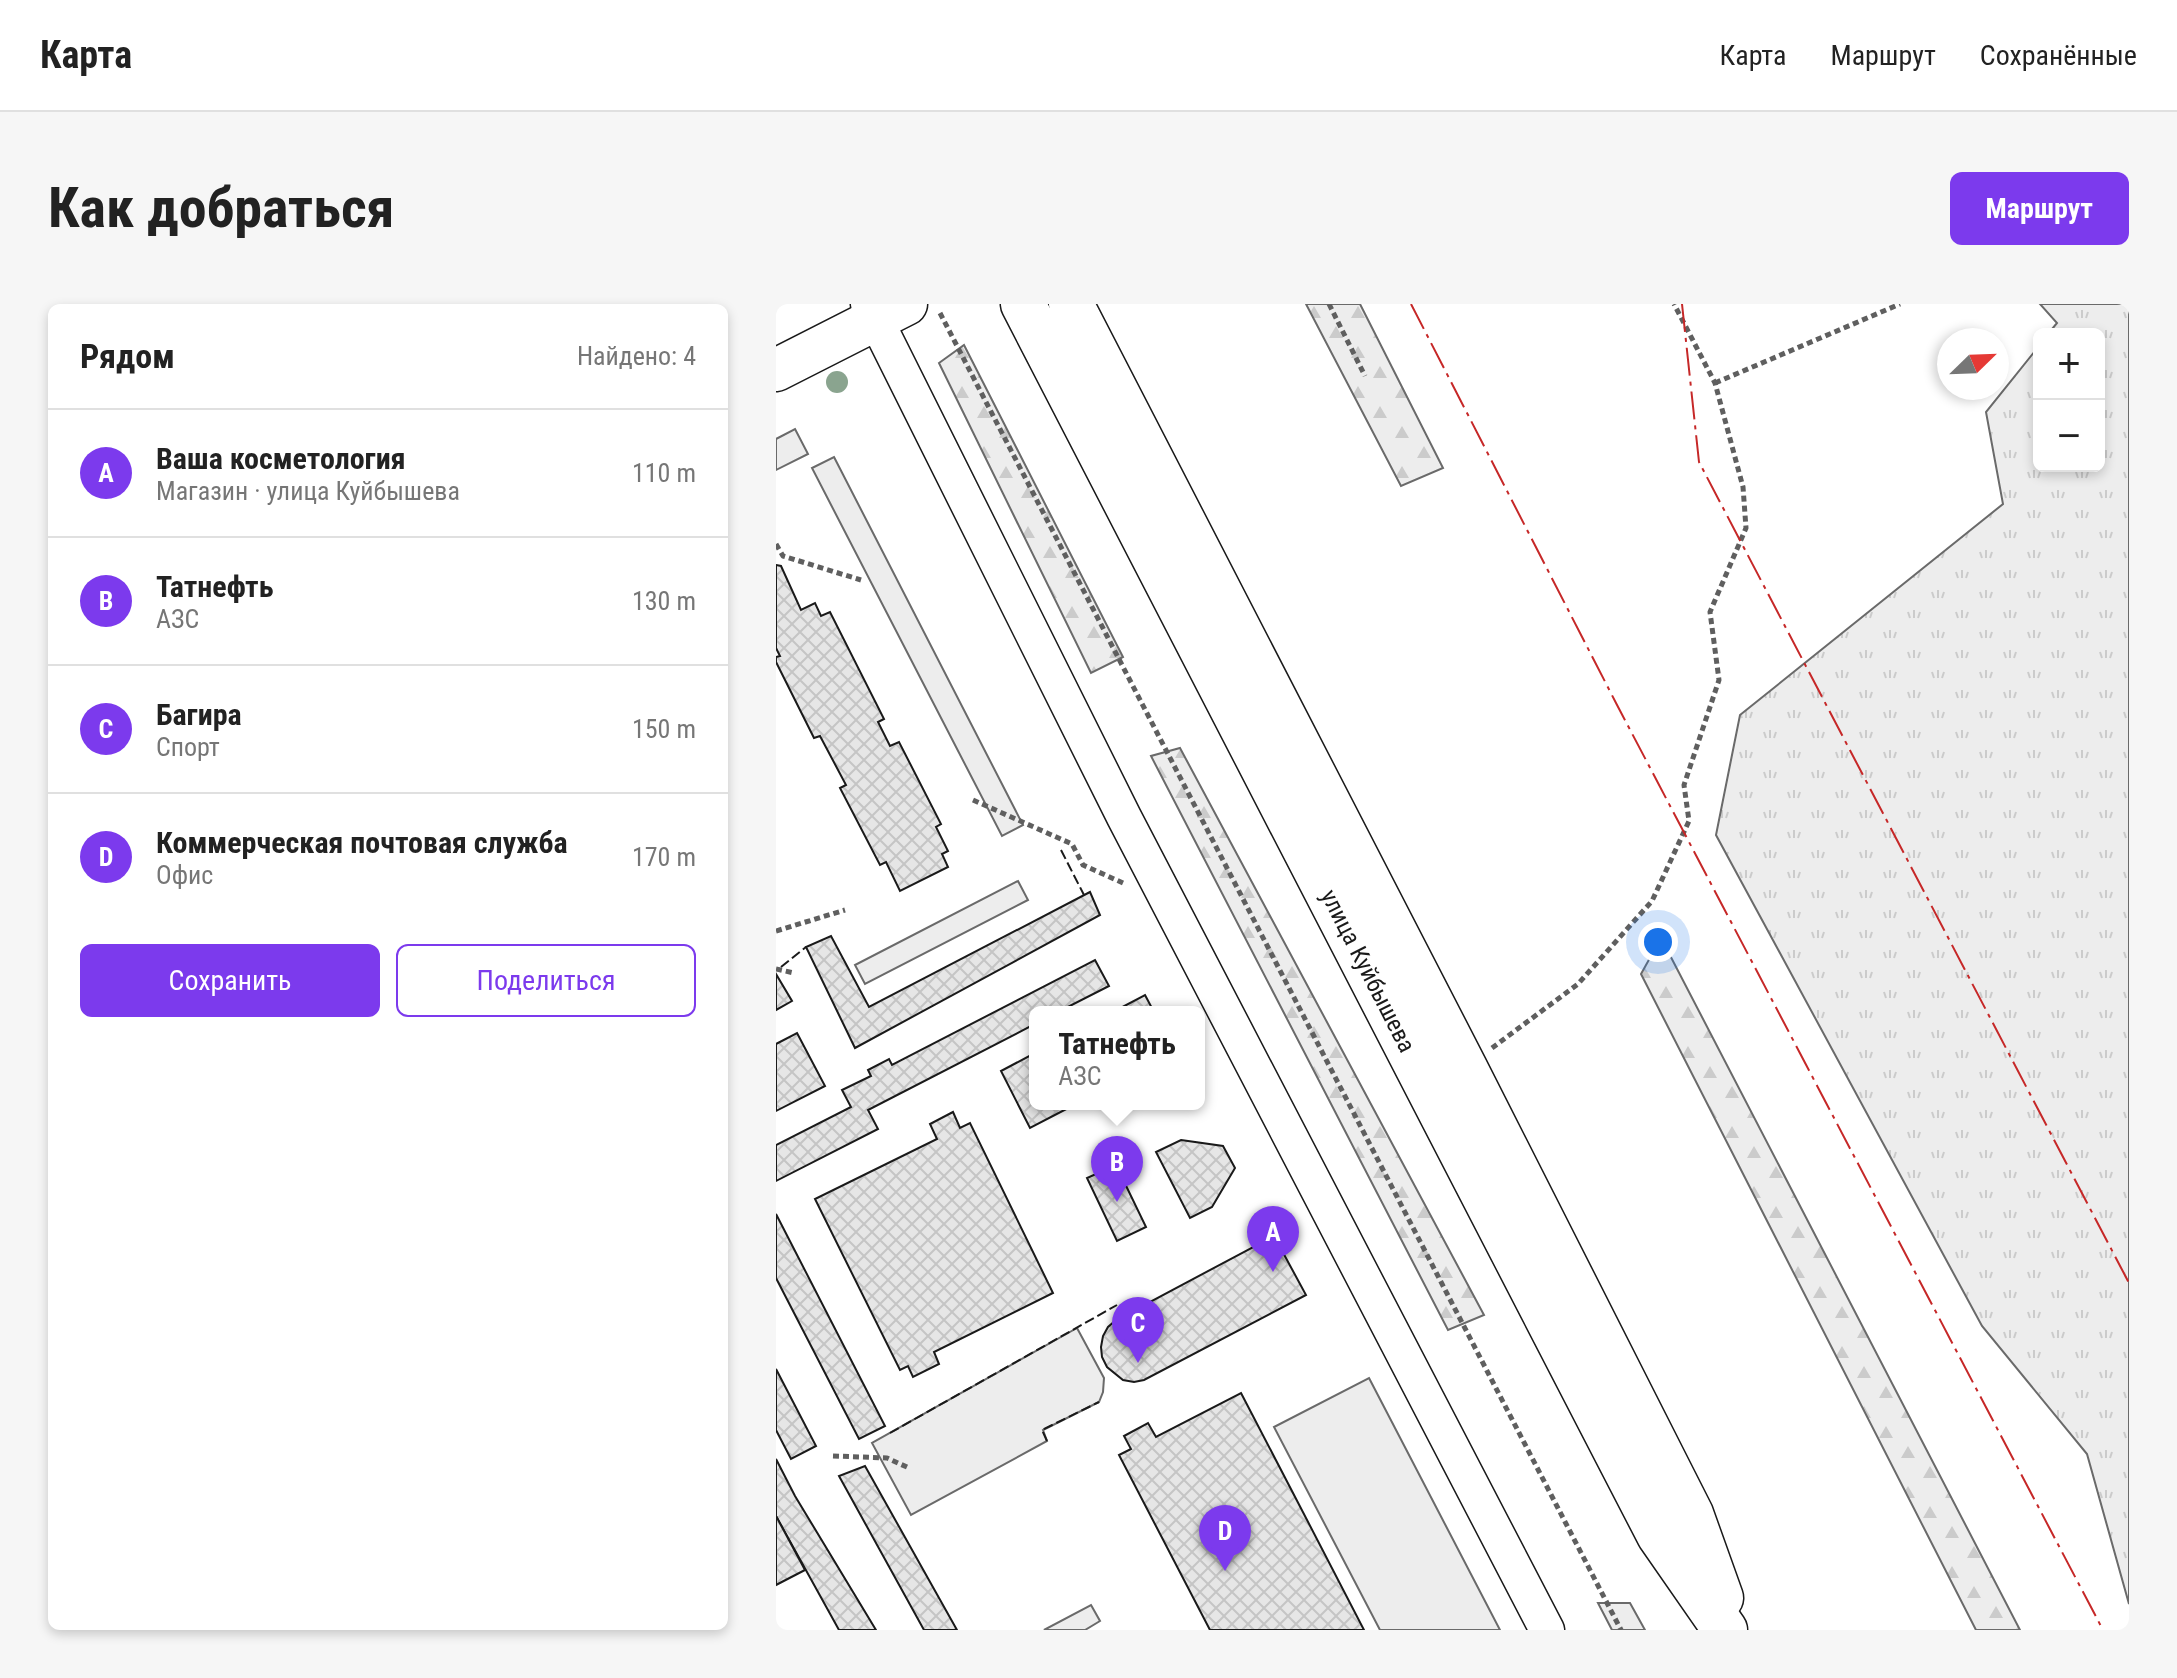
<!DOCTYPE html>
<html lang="ru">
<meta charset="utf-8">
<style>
:root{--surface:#fff;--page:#f6f6f6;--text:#222;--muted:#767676;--line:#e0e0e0;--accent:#7c3aed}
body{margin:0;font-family:"Roboto Condensed",sans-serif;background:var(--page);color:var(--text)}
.controls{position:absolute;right:24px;top:24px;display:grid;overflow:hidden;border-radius:12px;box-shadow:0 4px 12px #0003}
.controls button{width:72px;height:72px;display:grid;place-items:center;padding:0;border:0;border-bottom:2px solid var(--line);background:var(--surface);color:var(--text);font:40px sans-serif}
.compass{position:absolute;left:1161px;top:24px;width:72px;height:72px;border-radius:50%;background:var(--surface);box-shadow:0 4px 12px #0003;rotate:67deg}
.you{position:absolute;left:882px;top:638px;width:28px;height:28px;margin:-20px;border:6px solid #fff;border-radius:50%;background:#1a73e8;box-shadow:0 0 0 12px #1a73e833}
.badge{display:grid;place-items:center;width:52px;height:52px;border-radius:50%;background:var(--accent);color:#fff;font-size:26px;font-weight:700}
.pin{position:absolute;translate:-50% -66px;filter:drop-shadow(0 2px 4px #0008)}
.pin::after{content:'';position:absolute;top:42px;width:28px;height:24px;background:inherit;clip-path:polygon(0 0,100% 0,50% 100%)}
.popup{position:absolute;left:253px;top:702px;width:176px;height:104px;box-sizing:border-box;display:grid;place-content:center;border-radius:12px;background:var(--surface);filter:drop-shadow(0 2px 6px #0005);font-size:26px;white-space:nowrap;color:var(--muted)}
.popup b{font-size:30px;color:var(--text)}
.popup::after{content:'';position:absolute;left:50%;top:100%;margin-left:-16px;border:16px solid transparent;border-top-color:var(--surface)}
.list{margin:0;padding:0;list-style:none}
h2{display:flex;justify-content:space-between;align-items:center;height:104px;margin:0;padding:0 32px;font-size:34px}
h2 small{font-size:26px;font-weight:400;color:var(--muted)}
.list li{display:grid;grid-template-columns:52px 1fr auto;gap:24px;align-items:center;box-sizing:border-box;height:128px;padding:0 32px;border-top:2px solid var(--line)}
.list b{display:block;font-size:30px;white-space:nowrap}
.list p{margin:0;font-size:26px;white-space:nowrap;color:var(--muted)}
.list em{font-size:26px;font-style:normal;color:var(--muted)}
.actions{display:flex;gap:16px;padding:24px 32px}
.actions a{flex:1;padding:18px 0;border:2px solid var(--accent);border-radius:12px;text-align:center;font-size:28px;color:var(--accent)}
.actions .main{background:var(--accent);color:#fff}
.map{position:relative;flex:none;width:1353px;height:1326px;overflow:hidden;border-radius:12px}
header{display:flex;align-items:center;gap:48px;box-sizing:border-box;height:112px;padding:0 40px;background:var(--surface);border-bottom:2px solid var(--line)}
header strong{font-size:38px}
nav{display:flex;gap:44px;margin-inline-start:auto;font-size:28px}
.intro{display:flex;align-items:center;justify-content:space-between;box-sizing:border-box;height:192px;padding:0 48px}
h1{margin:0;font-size:56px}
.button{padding:20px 36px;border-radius:12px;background:var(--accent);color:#fff;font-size:28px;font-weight:700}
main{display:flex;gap:48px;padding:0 48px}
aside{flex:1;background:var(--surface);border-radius:12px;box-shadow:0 4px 12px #0003}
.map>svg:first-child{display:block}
.grass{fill:url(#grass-tufts);stroke:#6a6a6a;stroke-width:2}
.forest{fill:url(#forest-firs);stroke:#6a6a6a;stroke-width:2}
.pitch{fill:#ededed;stroke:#6a6a6a;stroke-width:2}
.building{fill:url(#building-cross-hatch);stroke:#1a1a1a;stroke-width:2}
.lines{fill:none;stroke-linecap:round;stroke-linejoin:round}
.minor-casing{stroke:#1a1a1a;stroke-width:37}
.major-casing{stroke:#1a1a1a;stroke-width:45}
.highway-casing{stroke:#1a1a1a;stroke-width:47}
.path{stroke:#5f5f5f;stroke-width:5;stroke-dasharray:6 4;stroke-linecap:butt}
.minor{stroke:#fff;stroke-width:34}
.major{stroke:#fff;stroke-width:42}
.highway{stroke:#fff;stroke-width:44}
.fence{stroke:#1a1a1a;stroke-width:2;stroke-dasharray:10 4;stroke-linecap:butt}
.power{stroke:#c62828;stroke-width:2;stroke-dasharray:28 6 4 6;stroke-linecap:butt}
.tree{fill:#8aa48f}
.labels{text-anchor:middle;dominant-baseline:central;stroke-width:6;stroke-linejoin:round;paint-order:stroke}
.street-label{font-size:24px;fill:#1a1a1a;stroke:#fff}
</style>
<header>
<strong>Карта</strong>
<nav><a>Карта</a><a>Маршрут</a><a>Сохранённые</a></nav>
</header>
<div class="intro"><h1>Как добраться</h1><a class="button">Маршрут</a></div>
<main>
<aside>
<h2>Рядом<small>Найдено: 4</small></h2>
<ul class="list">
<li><span class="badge">A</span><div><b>Ваша косметология</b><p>Магазин · улица Куйбышева</p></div><em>110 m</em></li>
<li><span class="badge">B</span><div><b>Татнефть</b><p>АЗС</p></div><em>130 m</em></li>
<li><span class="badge">C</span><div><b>Багира</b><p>Спорт</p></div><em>150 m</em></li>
<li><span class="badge">D</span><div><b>Коммерческая почтовая служба</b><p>Офис</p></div><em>170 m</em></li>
</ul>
<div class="actions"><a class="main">Сохранить</a><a>Поделиться</a></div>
</aside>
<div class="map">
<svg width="1353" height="1326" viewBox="0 0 1353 1326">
<defs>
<pattern id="grass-tufts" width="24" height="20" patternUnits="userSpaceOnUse" patternTransform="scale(2)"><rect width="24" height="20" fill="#ededed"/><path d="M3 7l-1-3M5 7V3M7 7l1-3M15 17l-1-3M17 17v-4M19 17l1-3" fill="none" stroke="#cbcbcb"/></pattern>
<pattern id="forest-firs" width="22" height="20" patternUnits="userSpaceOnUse" patternTransform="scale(2)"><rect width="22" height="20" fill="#ededed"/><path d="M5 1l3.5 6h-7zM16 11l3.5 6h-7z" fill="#cbcbcb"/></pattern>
<pattern id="building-cross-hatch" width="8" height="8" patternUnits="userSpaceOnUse" patternTransform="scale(2)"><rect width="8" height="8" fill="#e6e6e6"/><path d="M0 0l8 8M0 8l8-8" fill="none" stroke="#c5c5c5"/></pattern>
</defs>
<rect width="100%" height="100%" fill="#fff"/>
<polygon class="grass" points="1264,0 1353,0 1353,1300 1311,1150 1206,1022 940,531 964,411 1227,200 1210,108 1263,42 1263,162 1323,162 1323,30 1272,30 1281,19"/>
<g class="forest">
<polygon points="530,0 584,0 667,164 625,182"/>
<polygon points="188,41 347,353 315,369 163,59"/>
<polygon points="404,444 708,1011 672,1026 375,452"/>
<polygon points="885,634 1244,1326 1200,1326 865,670"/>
<polygon points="822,1299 854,1299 869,1326 836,1326"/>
</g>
<g class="pitch">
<polygon points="19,125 32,150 0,166 0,135"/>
<polygon points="58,153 247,521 226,532 36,164"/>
<polygon points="242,577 252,596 89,680 79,661"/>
<polygon points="301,1024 328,1074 327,1088 323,1098 267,1126 271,1137 135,1211 96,1139"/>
<polygon points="593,1074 724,1326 604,1326 498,1123"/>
<polygon points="315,1301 324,1317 309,1326 268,1326"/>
</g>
<g class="building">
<polygon points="0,261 5,262 25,306 39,299 45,312 54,308 108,415 102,418 114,442 123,438 165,520 160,523 172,547 166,550 172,563 124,587 110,558 104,561 64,484 70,481 44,432 38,434 0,358 0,353 4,352 0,344"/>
<polygon points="314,588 324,611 79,744 30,643 55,632 93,703"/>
<polygon points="319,656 333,682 282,708 259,708 259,720 92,806 102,825 0,877 0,841 75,803 66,786 95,772 92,766 113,755 116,761"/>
<polygon points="0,670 16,697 0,706"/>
<polygon points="369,691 378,708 337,708"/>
<polygon points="21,729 49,782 0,807 0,740"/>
<polygon points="259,749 259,800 300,800 254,824 225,767"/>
<polygon points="177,808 184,824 194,819 277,989 158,1048 163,1060 137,1073 132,1062 124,1066 39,895 161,835 154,820"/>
<polygon points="405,836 447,842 459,864 436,903 414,914 380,848"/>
<polygon points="340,861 370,923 341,937 311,874"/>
<polygon points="0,910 109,1122 83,1135 0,974"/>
<polygon points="498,932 530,991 368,1076 358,1078 347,1076 331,1063 326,1053 325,1043 327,1032 332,1023 340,1016"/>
<polygon points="0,1065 40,1142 15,1155 0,1126"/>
<polygon points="465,1089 530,1214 588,1326 434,1326 343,1151 355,1145 348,1132 372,1119 380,1133"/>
<polygon points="0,1155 19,1192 100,1326 63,1326 0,1212"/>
<polygon points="89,1162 181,1326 148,1326 63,1172"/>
<polygon points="0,1212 29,1266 0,1281"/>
</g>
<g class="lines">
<g class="minor-casing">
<polyline id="minor" points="92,0 348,513 771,1326"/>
</g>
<g class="major-casing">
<polyline id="major" points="0,66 130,0"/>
</g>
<g class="highway-casing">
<g id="highway">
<polyline points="247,0 883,1231 949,1326"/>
<polyline points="295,0 689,764 915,1210 945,1294"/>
</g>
</g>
<g class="path">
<polyline points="553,0 589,72"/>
<polyline points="164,9 845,1326"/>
<polyline points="939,79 1124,0"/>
<polyline points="0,240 7,252 85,276"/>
<polyline points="197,496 296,540 307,561 347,579"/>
<polyline points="0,627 69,606"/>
<polyline points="0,665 18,669"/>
<polyline points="716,744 802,680 876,597 913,517 908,481 943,376 934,308 970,224 967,183 939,79 898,0"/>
<polyline points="57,1152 111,1154 133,1164"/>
</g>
<use href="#minor" class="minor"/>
<use href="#major" class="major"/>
<use href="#highway" class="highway"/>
<g class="fence">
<polyline points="285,546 308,591"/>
<polyline points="5,663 30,643"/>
<polyline points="114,1129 341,1001"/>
<polyline points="271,1137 266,1126 323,1098"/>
</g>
<g class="power">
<polyline points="635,0 840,399 1327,1326"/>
<polyline points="906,0 923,158 1353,979"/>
</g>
</g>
<circle class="tree" cx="61" cy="78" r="11"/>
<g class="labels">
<g class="street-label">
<text transform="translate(592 667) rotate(63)">улица Куйбышева</text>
</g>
</g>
</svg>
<div class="controls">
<button>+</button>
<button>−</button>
</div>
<svg class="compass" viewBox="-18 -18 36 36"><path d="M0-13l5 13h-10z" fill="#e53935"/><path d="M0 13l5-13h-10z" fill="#767676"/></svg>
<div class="you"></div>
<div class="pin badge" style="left:497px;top:968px">A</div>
<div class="pin badge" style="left:341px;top:898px">B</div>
<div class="popup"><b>Татнефть</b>АЗС</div>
<div class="pin badge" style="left:362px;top:1059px">C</div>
<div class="pin badge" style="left:449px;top:1267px">D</div>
</div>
</main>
